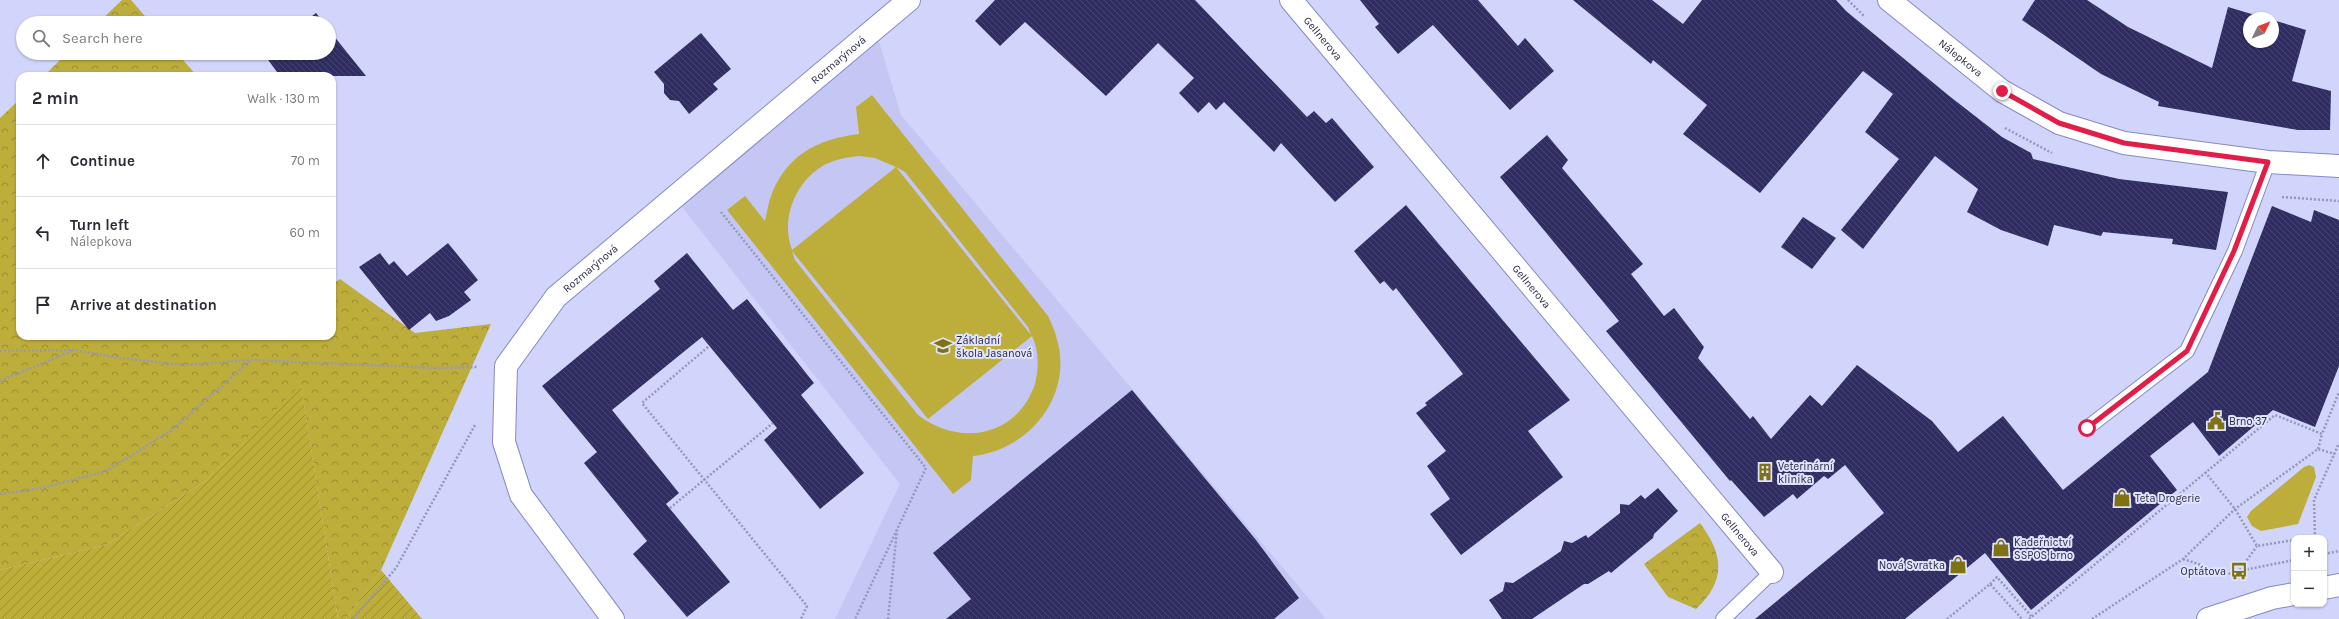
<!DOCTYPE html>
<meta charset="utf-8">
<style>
:root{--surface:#fff;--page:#f7f7f7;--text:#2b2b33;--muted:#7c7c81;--line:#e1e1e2}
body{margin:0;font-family:Karla,sans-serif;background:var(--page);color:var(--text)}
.controls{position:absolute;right:12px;bottom:12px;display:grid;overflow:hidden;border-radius:8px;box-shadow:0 1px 3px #0004}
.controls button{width:36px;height:36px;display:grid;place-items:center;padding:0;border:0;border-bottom:1px solid var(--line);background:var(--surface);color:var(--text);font:20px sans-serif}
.compass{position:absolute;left:2243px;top:12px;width:36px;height:36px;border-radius:50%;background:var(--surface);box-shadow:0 1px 3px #0004;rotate:47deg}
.stop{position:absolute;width:12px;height:12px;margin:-9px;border:3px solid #e11d48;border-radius:50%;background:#fff}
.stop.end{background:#e11d48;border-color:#fff;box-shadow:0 1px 4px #0008}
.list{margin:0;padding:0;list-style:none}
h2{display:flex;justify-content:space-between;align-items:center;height:52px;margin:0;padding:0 16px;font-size:17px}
h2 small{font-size:13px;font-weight:400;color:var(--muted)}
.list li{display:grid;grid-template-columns:26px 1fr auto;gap:12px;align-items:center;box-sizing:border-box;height:72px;padding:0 16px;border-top:1px solid var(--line)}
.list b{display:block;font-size:15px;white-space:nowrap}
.list p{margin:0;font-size:13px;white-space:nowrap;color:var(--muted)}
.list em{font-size:13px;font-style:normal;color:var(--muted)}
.icon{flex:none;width:22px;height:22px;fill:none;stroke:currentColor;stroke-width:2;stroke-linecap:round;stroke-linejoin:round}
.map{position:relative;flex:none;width:2339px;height:619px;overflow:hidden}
.search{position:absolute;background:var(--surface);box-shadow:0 1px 3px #0004;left:16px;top:16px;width:320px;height:44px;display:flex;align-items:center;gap:10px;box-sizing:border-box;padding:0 14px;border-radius:22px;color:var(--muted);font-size:15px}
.panel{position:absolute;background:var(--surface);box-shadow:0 1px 3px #0004;left:16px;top:72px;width:320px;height:268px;border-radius:12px}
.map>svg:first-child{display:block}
.built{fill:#c4c7f3}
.grass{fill:#bdad3a;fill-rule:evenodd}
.forest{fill:url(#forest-crowns)}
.garden{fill:url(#garden-furrows)}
.building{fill:url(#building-back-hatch)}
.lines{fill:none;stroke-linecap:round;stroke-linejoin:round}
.lane-casing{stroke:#8689c6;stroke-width:16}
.street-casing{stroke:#8689c6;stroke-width:24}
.secondary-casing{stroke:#8689c6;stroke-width:24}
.path{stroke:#9598ba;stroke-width:2.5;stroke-dasharray:2 2;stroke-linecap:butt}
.lane{stroke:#fff;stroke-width:14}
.street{stroke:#fff;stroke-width:22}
.secondary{stroke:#fff;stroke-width:22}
.route{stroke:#e11d48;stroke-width:5}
.labels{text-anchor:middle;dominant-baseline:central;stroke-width:4;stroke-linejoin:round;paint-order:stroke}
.street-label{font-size:11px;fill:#292a43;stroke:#e0e3fd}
.poi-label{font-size:11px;fill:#292a43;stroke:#e0e3fd;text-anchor:start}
</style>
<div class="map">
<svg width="2339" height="619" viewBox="0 0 2339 619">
<defs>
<pattern id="forest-crowns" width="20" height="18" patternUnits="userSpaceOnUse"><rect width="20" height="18" fill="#bdad3a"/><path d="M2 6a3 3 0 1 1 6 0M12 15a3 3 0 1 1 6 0" fill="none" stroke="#9a8d32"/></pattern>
<pattern id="garden-furrows" width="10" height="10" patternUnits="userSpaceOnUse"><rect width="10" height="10" fill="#bdad3a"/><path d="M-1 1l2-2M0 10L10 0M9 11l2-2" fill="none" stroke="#9a8d32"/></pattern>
<pattern id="building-back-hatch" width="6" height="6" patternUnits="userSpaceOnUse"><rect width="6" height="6" fill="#2f2d62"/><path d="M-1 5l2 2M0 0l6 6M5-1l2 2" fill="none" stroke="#454371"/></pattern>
</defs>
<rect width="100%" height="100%" fill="#d1d4fb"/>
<polygon class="built" points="878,38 901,115 1326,619 835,619 900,484 682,207"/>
<g class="grass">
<path d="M872,95L1048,316C1051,322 1054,329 1056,336C1075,394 1030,450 973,456L971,480L953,494L727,210L745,196L765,221C767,213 768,204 771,196C786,155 818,139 859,134L856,107ZM859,156L875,158L896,167L792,250C780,218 796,180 826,164C837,159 848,157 859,156ZM896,167L905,172L1028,327L1031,335ZM792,251L928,419L1032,336C1039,350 1039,368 1035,384C1017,437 960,447 918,415L795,260Z"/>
<polygon points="2309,465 2314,467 2316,477 2298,524 2261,531 2252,526 2247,517 2251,511 2304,467"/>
</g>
<g class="forest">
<polygon points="122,0 131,0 151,23 98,23"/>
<polygon points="67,53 177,53 197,76 44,76"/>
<polygon points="20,99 20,336 332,336 332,284 340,279 415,333 491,324 381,570 346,619 338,619 301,385 204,482 106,545 0,570 0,118"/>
<path d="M1700,523C1724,555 1726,581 1696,609L1668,597L1644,564Z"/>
</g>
<g class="garden">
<polygon points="301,384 338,619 0,619 0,570 106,545 204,482"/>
<polygon points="381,570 422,619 346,619"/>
</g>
<g class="building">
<polygon points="995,0 1195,0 1307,117 1314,111 1326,123 1332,118 1374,167 1335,202 1281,143 1274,152 1224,102 1216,110 1209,102 1198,113 1179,93 1194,78 1158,43 1106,96 1025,22 1000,46 975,21"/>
<polygon points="1360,0 1478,0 1518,46 1525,38 1554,71 1510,110 1433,25 1398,54 1375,27 1379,24"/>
<polygon points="1573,0 1652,0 1683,24 1702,0 1836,0 1846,11 1948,95 2002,137 2031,153 2033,159 2119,179 2228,192 2216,250 2172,244 2173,239 2103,232 2101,236 2054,225 2048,246 2001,230 1967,212 1978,189 1935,156 1863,249 1841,230 1899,159 1865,132 1893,94 1863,71 1760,193 1683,134 1707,105 1653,60 1651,64"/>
<polygon points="2035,0 2087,0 2128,27 2212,68 2228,7 2265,18 2249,18 2249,42 2273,42 2273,20 2306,30 2292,81 2331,91 2330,130 2298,130 2158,106 2159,102 2101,74 2022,20"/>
<polygon points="316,13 324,23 303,23"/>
<polygon points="329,30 366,76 280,76 263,53 329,53"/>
<polygon points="701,33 731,69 713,84 718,89 689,114 679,101 670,100 664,93 664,84 654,72"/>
<polygon points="1547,135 1568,160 1562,168 1643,264 1631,274 1664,316 1674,308 1704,347 1698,358 1750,419 1753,416 1771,439 1810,395 1822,406 1857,365 1932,421 1958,452 2003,416 2063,490 2208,372 2272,206 2311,222 2314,210 2339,220 2339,366 2315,427 2273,410 2219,456 2193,422 2150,456 2177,490 2031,610 1985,553 1905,619 1755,619 1884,513 1845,465 1828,479 1824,476 1797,499 1793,494 1764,517 1731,480 1730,481 1606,331 1619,321 1500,177"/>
<polygon points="1406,205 1570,400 1528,431 1563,477 1461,555 1430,514 1450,499 1427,466 1446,451 1416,413 1427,405 1425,403 1463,374 1396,288 1393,291 1384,281 1380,284 1354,251"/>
<polygon points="1803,217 1836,238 1812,269 1781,247"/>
<polygon points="448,243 478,280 464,292 471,300 449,316 436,321 430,313 409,330 359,267 380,253 389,265 394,261 407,276"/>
<polygon points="687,253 733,310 747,299 814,383 801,395 864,473 820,509 764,440 777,428 702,337 612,410 679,493 666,504 730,582 687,617 633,554 647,541 584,463 597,452 542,386 660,289 654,281"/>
<polygon points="1132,390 1256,540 1299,598 1274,619 946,619 971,599 933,553"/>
<polygon points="1658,488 1678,511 1654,534 1653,538 1611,573 1609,571 1588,584 1584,584 1532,619 1502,619 1489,600 1503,591 1505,582 1513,583 1548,560 1561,551 1564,541 1572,543 1586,535 1588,538 1620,513 1620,504 1629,505 1641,495 1645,499"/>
</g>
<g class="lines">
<g class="lane-casing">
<g id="lane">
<polyline points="2087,428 2187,351 2235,251 2268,162"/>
<polyline points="1723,619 1772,572"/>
</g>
</g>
<g class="street-casing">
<g id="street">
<path id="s1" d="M1291,0L1772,572"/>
<path id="s2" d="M1889,0L2002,91L2059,123L2124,143L2268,162L2339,166"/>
<path id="s3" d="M613,619L521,495L504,442L506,366L556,297L909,0"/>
</g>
</g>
<g class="secondary-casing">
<g id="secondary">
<polyline points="2324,588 2339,585"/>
<polyline points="2208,619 2272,598 2294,594"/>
</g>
</g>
<g class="path">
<polyline points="1848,0 1865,17"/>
<polyline points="2005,128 2052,153"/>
<polyline points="2282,197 2339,201"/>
<polyline points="721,212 926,468 855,619"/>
<polyline points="708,347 642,403 807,606 801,619"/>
<polyline points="0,351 75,350 119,358 183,365 250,360 437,368 478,367"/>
<polyline points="0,381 72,351"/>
<polyline points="2318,449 2322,434"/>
<polyline points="2205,472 2235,509 2257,546 2294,540"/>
<polyline points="0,494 42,488 106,471 172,430 250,361"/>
<polyline points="670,508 773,423"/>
<polyline points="2305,538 2315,536"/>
<polyline points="2315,538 2314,500 2339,443"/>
<polyline points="2324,554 2339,551"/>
<polyline points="2183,559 2228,574 2239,571 2257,546"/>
<polyline points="2239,571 2294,560"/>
<polyline points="1990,584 1997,577 2032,617"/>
<polyline points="353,619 396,568 475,425"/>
<polyline points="888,619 897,530"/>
<polyline points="1947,619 1990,584 2022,619"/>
<polyline points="2029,619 2275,415 2322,434 2339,392"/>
<polyline points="2092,619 2183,559 2235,509 2318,449 2335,454"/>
</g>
<use href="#lane" class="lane"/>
<use href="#street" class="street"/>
<use href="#secondary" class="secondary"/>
</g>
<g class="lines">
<polyline class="route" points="2002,91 2059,123 2124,143 2268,162 2234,251 2187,351 2087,428"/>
</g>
<defs>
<g id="school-bare" transform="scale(1.38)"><path d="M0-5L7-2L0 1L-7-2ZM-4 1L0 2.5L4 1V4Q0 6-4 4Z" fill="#7e7213" stroke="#e0e3fd" stroke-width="2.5" paint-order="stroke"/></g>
<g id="civic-bare" transform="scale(1.38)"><path d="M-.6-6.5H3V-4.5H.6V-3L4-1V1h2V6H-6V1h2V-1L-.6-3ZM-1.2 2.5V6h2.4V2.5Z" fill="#7e7213" stroke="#e0e3fd" stroke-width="2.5" paint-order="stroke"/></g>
<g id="building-bare" transform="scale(1.38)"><path d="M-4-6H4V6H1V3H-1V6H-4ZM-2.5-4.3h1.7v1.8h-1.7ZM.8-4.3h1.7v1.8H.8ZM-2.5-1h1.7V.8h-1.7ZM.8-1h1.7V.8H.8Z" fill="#7e7213" stroke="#e0e3fd" stroke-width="2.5" paint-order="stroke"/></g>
<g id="shop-bare" transform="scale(1.38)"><path d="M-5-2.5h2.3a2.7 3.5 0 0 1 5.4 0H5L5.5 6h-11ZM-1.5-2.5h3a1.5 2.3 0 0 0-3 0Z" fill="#7e7213" stroke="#e0e3fd" stroke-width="2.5" paint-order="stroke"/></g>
<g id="bus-bare" transform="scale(1.38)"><path d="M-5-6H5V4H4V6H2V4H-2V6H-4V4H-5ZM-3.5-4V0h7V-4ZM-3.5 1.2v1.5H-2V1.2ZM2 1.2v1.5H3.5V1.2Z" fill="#7e7213" stroke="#e0e3fd" stroke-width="2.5" paint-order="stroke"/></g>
</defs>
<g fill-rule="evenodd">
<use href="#school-bare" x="943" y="346"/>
<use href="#civic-bare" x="2216" y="421"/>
<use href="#building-bare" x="1765" y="472"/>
<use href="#shop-bare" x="2122" y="498"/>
<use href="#shop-bare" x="2001" y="548"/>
<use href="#shop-bare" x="1958" y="565"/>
<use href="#bus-bare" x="2239" y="571"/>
</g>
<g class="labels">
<g class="street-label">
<text stroke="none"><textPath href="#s1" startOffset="50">Gellnerova</textPath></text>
<text stroke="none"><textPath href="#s2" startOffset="92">Nálepkova</textPath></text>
<text stroke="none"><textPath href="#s3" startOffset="740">Rozmarýnová</textPath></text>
<text stroke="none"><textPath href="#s3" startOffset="416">Rozmarýnová</textPath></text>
<text stroke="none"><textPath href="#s1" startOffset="374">Gellnerova</textPath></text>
<text stroke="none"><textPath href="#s1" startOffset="698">Gellnerova</textPath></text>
</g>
<g class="poi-label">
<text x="956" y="340">Základní<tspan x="956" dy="13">škola Jasanová</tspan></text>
<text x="2229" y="421">Brno 37</text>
<text x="1778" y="466">Veterinární<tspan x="1778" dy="13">klinika</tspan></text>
<text x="2135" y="498">Teta Drogerie</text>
<text x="2014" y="542">Kadeřnictví<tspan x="2014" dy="13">SSPOS brno</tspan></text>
<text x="1945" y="565" text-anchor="end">Nová Svratka</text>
<text x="2226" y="571" text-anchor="end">Optátova</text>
</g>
</g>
</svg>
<div class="controls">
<button>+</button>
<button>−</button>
</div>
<svg class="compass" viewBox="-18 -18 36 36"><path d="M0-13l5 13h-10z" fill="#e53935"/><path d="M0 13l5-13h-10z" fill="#7c7c81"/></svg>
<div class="stop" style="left:2087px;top:428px"></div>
<div class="stop end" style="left:2002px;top:91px"></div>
<div class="search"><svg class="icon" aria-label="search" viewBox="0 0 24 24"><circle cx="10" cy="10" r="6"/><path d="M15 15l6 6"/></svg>Search here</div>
<section class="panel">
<h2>2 min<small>Walk · 130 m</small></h2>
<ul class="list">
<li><svg class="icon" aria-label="ahead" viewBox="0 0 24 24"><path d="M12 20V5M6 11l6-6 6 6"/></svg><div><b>Continue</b></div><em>70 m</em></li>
<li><svg class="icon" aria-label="left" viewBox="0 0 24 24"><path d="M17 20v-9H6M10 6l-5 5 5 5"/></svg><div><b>Turn left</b><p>Nálepkova</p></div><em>60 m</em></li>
<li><svg class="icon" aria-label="arrive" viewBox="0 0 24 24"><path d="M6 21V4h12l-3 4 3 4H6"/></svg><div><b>Arrive at destination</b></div></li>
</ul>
</section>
</div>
